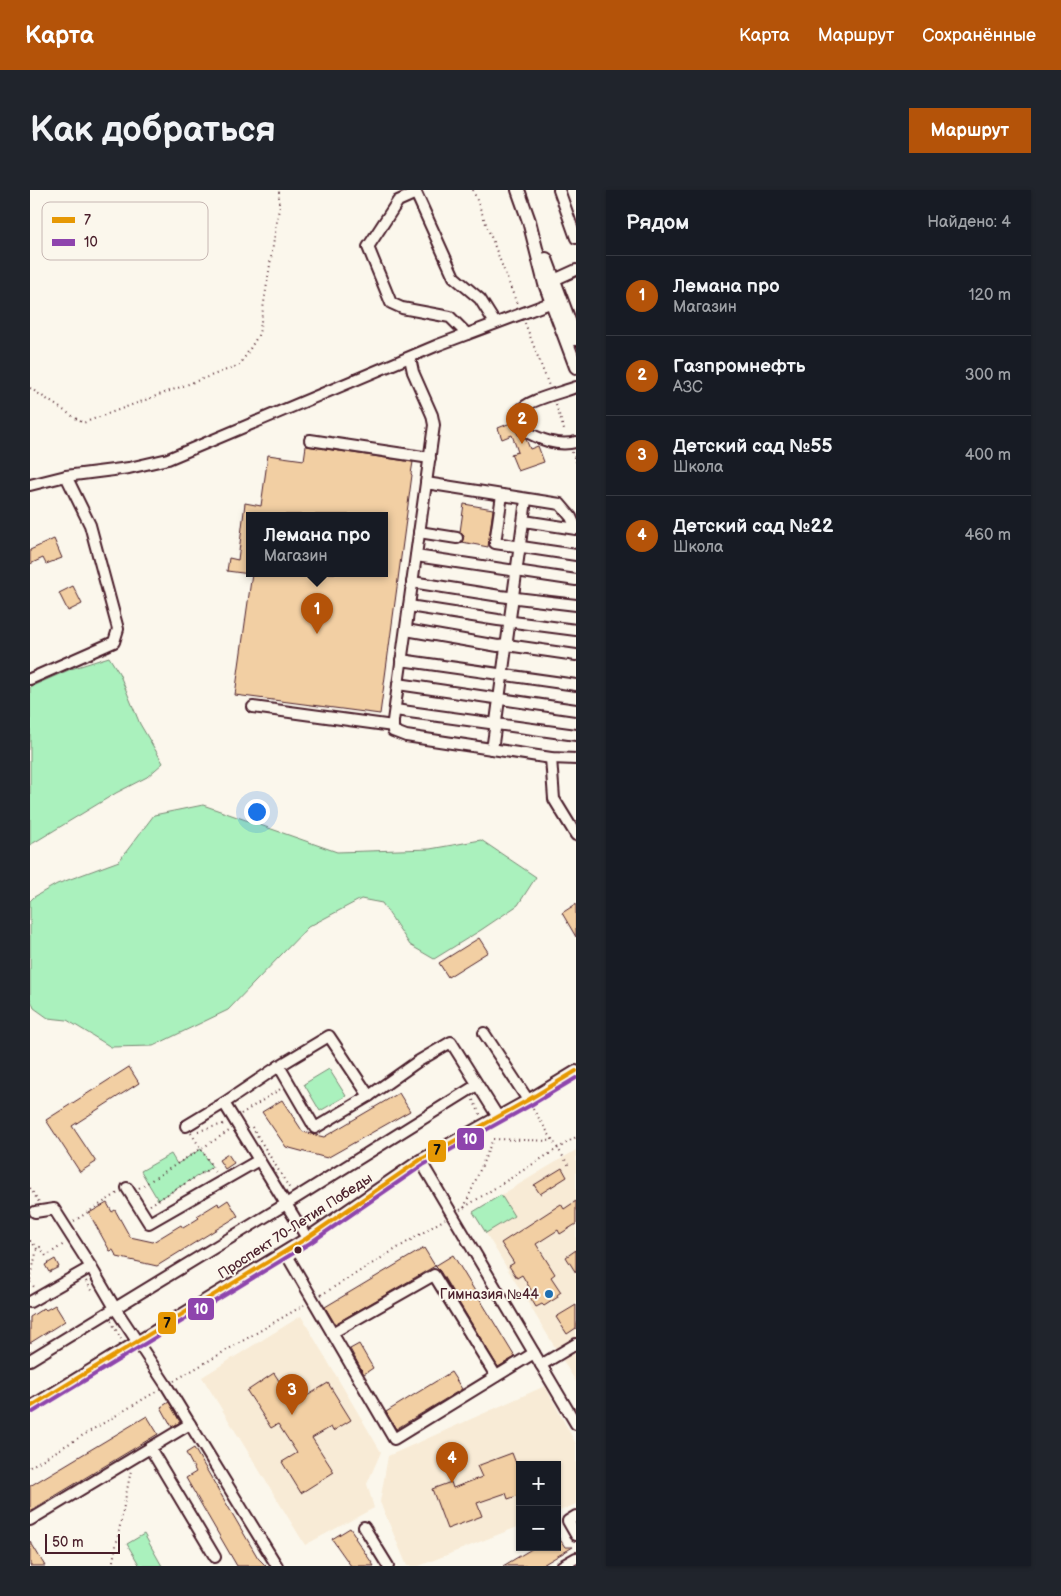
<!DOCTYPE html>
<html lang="ru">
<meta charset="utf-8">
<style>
:root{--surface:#171b24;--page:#20242c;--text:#f1f3f6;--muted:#9ea1a6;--line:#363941;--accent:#b45309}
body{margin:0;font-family:"Balsamiq Sans",sans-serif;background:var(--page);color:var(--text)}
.controls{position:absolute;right:15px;bottom:15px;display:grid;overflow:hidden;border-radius:0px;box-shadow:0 1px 4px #0004}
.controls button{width:45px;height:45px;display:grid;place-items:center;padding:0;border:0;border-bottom:1px solid var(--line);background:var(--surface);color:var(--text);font:25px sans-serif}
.scale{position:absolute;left:15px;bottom:12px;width:75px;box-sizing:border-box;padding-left:5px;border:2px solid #4a1f2b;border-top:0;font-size:14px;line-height:18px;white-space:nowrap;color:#4a1f2b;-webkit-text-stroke:4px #fbf7ec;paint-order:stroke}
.you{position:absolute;left:226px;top:621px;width:18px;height:18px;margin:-12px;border:4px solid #fff;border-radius:50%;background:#1a73e8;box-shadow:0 0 0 8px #1a73e833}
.badge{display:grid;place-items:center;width:32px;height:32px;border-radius:50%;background:var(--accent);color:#fff;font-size:16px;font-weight:700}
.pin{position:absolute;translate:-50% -41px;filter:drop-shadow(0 1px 2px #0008)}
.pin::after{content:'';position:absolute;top:26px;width:18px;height:15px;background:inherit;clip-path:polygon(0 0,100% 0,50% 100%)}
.popup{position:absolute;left:216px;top:322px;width:142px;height:65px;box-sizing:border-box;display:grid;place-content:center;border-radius:0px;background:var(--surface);filter:drop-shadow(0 1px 4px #0005);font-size:16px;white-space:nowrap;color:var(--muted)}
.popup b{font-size:19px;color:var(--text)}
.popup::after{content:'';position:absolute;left:50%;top:100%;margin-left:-10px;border:10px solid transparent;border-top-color:var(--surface)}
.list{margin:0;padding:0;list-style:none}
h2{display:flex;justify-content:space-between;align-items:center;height:65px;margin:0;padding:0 20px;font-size:21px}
h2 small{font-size:16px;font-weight:400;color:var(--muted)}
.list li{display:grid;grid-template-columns:32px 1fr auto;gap:15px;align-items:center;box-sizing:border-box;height:80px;padding:0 20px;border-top:1px solid var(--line)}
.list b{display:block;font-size:19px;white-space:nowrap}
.list p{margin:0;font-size:16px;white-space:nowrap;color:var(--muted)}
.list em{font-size:16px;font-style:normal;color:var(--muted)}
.map{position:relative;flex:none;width:546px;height:1376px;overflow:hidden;border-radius:0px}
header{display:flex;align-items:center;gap:30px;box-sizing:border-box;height:70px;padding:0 25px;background:var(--accent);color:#fff}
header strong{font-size:24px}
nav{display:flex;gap:28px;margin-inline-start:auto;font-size:18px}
.intro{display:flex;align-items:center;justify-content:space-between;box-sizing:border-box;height:120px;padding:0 30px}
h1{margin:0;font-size:35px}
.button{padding:12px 22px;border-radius:0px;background:var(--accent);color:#fff;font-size:18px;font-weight:700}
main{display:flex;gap:30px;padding:0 30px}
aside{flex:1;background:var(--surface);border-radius:0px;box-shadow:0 1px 4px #0004}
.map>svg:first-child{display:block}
.built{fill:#f8ebd6}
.green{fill:#aaf1bd;stroke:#7a8874}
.building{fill:#f2cfa3;stroke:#4a1f2b}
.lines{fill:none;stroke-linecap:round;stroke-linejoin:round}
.minor-casing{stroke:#4a1f2b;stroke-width:14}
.major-casing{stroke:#4a1f2b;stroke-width:16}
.path{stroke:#4a1f2b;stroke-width:2;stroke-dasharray:1 4;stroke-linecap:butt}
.minor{stroke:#fbf7ec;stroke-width:10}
.major{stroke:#fbf7ec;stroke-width:12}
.bus-1-casing{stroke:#fbf7ec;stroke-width:8}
.bus-2-casing{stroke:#fbf7ec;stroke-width:8}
.bus-1{stroke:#e69804;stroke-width:4}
.bus-2{stroke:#8e44ad;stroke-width:4}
.bus-dot{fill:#4a1f2b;stroke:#fbf7ec;stroke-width:2}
.poi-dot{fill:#1f6fb2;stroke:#fbf7ec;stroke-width:2}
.labels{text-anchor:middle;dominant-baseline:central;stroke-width:4;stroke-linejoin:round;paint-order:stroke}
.street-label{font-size:14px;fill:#4a1f2b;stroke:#fbf7ec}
.poi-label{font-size:14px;fill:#4a1f2b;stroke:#fbf7ec;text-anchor:end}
.key{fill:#fbf7ec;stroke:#c6b6b2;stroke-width:1}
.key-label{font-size:14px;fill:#4a1f2b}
.line-badge{stroke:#fbf7ec;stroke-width:2}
.badge-label{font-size:14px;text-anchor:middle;font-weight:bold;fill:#fff}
.pale-badge-label{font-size:14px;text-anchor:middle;font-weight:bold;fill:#111}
</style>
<header>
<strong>Карта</strong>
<nav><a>Карта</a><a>Маршрут</a><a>Сохранённые</a></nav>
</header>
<div class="intro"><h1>Как добраться</h1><a class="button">Маршрут</a></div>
<main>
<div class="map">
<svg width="546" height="1376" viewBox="0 0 546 1376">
<rect width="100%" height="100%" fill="#fbf7ec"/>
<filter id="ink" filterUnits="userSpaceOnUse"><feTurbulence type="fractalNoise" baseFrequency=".02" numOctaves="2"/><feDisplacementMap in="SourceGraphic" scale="10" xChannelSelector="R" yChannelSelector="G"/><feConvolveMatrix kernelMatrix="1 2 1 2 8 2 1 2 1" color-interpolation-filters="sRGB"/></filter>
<g filter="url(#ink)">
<g class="built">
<polygon points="546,960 546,1192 443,1022"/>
<polygon points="271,1126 351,1262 337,1294 344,1318 275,1355 172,1187"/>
<polygon points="515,1196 546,1254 546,1314 527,1322 527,1275 490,1275 490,1336 389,1376 377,1376 350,1312 358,1266"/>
</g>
<g class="green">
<polygon points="79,467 89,483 110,534 133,573 117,587 86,603 0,655 0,497 41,479"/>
<polygon points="173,615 307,662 400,659 451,650 506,687 488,715 451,740 404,769 380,755 352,713 331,709 278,737 198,820 123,856 81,857 37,830 18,828 4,818 0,808 0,711 4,707 27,694 89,671 124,625"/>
<polygon points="299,879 316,906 290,921 274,894"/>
<polygon points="171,959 182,977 128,1010 111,981 141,964 147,974"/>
<polygon points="471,1005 484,1026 456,1043 443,1022"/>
<polygon points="114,1344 132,1376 110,1376 97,1354"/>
</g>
<g class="building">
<polygon points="483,232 487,243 496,249 500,259 508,256 514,272 488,281 481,264 488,262 482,245 472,249 468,238"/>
<polygon points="276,256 383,272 381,284 382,285 350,524 205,505 222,383 354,383 354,325 220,325 220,384 197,381 199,368 208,370 215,313 231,316 238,265 274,270"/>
<polygon points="434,314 463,319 458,357 432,352 434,346 430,342"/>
<polygon points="24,349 32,368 16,374 13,368 0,374 0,360"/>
<polygon points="43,396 52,414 38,421 29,403"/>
<polygon points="546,714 546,747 532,723"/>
<polygon points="449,748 458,762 418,787 409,773"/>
<polygon points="99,877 109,893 42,936 66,972 50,982 16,930"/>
<polygon points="369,903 380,921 297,968 256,957 232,922 252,910 273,942 294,947"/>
<polygon points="198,964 204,973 195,979 189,970"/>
<polygon points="532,978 537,987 510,1004 504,995"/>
<polygon points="198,1010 208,1026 127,1076 87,1067 83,1060 80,1061 59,1023 77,1013 82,1022 85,1020 100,1047 123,1052 151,1035 153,1038 169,1028 167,1026 188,1013 189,1016"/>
<polygon points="546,1011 546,1034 530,1044 528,1040 506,1054 525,1084 521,1087 531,1102 527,1105 528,1107 514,1116 512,1114 506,1117 500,1107 504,1105 492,1085 487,1088 479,1076 484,1073 471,1053 531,1014 534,1019"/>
<polygon points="394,1058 405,1076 305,1134 295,1117"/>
<polygon points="546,1060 546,1083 536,1067"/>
<polygon points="423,1065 485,1167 468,1177 410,1081 405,1076"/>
<polygon points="25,1069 29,1077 19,1082 15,1075"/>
<polygon points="25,1115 35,1131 0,1153 0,1127 14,1118 16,1120"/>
<polygon points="546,1115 546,1138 537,1144 526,1127"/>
<polygon points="329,1154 343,1178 334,1184 320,1159"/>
<polygon points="421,1182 432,1199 366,1239 356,1222"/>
<polygon points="244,1183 264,1214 298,1193 321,1230 303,1241 301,1237 282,1248 304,1282 271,1303 252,1272 267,1263 248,1234 241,1238 217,1201"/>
<polygon points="139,1212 150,1232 142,1237 131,1217"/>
<polygon points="117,1226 128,1244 0,1321 0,1296"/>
<polygon points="164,1258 228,1368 236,1376 207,1376 156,1288 166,1282 156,1263"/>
<polygon points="482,1263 490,1284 490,1305 478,1309 476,1303 447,1313 452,1326 417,1339 402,1299 421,1292 423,1298 452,1287 447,1276"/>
<polygon points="320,1338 326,1347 325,1348 344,1376 321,1376 302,1349"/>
<polygon points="527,1345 535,1357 543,1357 511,1376 473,1376 505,1357 527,1357"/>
<polygon points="0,1351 15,1376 0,1376"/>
</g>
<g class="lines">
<g class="minor-casing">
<g id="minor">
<polyline points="529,0 546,48"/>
<polyline points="524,90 546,80"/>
<polyline points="437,144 420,127 372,118 361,113 338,57 368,11 386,3 424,87 450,109 465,133"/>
<polyline points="380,168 383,182 402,225 404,235 396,293"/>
<path d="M546,197C534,202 496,210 490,221C487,227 491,234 493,240C509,249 527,257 546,252"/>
<polyline points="280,250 400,268"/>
<polyline points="0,295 36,286 99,278 138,269 408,155 528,110"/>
<polyline points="472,305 465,353 546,365"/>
<polyline points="494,331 546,339"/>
<polyline points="546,338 541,327 530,314 396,293 363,531 363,541 376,546 521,568 546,569"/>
<polyline points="389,342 427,348"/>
<polyline points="386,366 546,390"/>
<polyline points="382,392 470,406 546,415"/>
<polyline points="379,416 468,430 546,440"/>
<polyline points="376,440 468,456 477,455 546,465"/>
<polyline points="371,470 546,495"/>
<polyline points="0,489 84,452 88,439 60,335 36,286"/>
<polyline points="368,494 546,520"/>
<polyline points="223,517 363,536"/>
<polyline points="365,520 546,545"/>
<polyline points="461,559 463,553 465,539 496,310"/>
<polyline points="521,568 524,609 546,645"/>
<polyline points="454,843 498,910"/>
<polyline points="249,876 299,846 339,906"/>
<polyline points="156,936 194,913"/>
<polyline points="229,970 194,913 249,876 285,938 339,906 387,872 421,852 468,927"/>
<polyline points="390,970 546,1234"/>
<polyline points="97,998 119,1033 229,970 277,1048"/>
<polyline points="5,1022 24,1019 61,1077"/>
<polyline points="255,1062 364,1249 504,1163"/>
<polyline points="0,1112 61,1077 85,1118 136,1195 247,1376"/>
<polyline points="302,1143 404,1085 466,1186"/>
<polyline points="0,1170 256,1014 447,895"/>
<polyline points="511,1175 546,1154"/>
<polyline points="0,1217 277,1048 390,970 498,910 546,881"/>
<polyline points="120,1258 185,1367"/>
<polyline points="546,1326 538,1331 546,1345"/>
<polyline points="0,1330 160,1234"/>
<polyline points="334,1337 358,1376"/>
<polyline points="532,1376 546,1368"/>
</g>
</g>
<g class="major-casing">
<g id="major">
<polyline points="488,0 499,31 515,94 546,177"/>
<polyline points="516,69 546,149"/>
</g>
</g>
<g class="path">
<polyline points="443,0 487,114"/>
<polyline points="495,133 519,196"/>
<polyline points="0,198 53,233 210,175 229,144 249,18 249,0"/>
<polyline points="526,215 535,243"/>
<polyline points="542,262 546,272"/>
<polyline points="443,910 451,926"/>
<polyline points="503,919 539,976"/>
<polyline points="211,924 252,898"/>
<polyline points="222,937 260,999"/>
<polyline points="168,941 194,934"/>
<polyline points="161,943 186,983"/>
<polyline points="0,998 9,1012"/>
<polyline points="109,998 199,941"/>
<polyline points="120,1015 182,977"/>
<polyline points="434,1018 463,949 523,951"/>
<polyline points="430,1020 546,947"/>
<polyline points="44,1031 88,1003"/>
<polyline points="0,1051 1,1051 7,1059"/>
<polyline points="0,1090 7,1059 10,1057 16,1066 34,1054"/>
<polyline points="56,1091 63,1102"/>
<polyline points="0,1092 5,1098"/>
<polyline points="291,1105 415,1029"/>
<polyline points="81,1131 91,1149"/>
<polyline points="144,1191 274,1115"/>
<polyline points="0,1277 127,1201"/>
<polyline points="82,1376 101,1280"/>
</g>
<use href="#minor" class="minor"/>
<use href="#major" class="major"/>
<g class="bus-1-casing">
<polyline id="bus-1" points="0,1217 277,1048 390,970 498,910 546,881"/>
</g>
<g class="bus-2-casing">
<polyline id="bus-2" points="3,1222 280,1053 393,975 501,915 546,888"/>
</g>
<use href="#bus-1" class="bus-1"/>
<use href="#bus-2" class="bus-2"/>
</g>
</g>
<circle class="bus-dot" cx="268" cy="1060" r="4.5"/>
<circle class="poi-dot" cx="519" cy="1104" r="5"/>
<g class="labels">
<g class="street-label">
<text transform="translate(265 1036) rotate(-33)">Проспект 70-Летия Победы</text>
</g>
<g class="poi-label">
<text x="509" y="1104">Гимназия №44</text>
</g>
</g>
<rect x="12" y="12" width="166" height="58" rx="8" class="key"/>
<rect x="22" y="27" width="23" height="6" fill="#e69804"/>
<rect x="22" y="49" width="23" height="7" fill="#8e44ad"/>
<g class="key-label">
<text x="54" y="35">7</text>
<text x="54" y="57">10</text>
</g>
<g class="line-badge">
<rect x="426" y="937" width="29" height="24" rx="5" fill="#8e44ad"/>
<rect x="397" y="949" width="20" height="24" rx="5" fill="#e69804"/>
<rect x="157" y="1107" width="28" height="24" rx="5" fill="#8e44ad"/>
<rect x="127" y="1121" width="20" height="24" rx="5" fill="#e69804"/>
</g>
<g class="badge-label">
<text x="440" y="954">10</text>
<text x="171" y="1124">10</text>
</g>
<g class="pale-badge-label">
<text x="407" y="965">7</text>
<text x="137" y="1138">7</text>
</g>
</svg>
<div class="controls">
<button>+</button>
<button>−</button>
</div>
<div class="scale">50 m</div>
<div class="you"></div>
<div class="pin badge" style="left:287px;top:444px">1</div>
<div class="popup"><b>Лемана про</b>Магазин</div>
<div class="pin badge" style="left:492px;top:254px">2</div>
<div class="pin badge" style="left:262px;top:1225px">3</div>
<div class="pin badge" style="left:422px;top:1293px">4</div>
</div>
<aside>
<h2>Рядом<small>Найдено: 4</small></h2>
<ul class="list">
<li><span class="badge">1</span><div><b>Лемана про</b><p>Магазин</p></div><em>120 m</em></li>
<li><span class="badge">2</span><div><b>Газпромнефть</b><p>АЗС</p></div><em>300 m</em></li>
<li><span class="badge">3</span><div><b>Детский сад №55</b><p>Школа</p></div><em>400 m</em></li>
<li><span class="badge">4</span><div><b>Детский сад №22</b><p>Школа</p></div><em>460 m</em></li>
</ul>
</aside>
</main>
